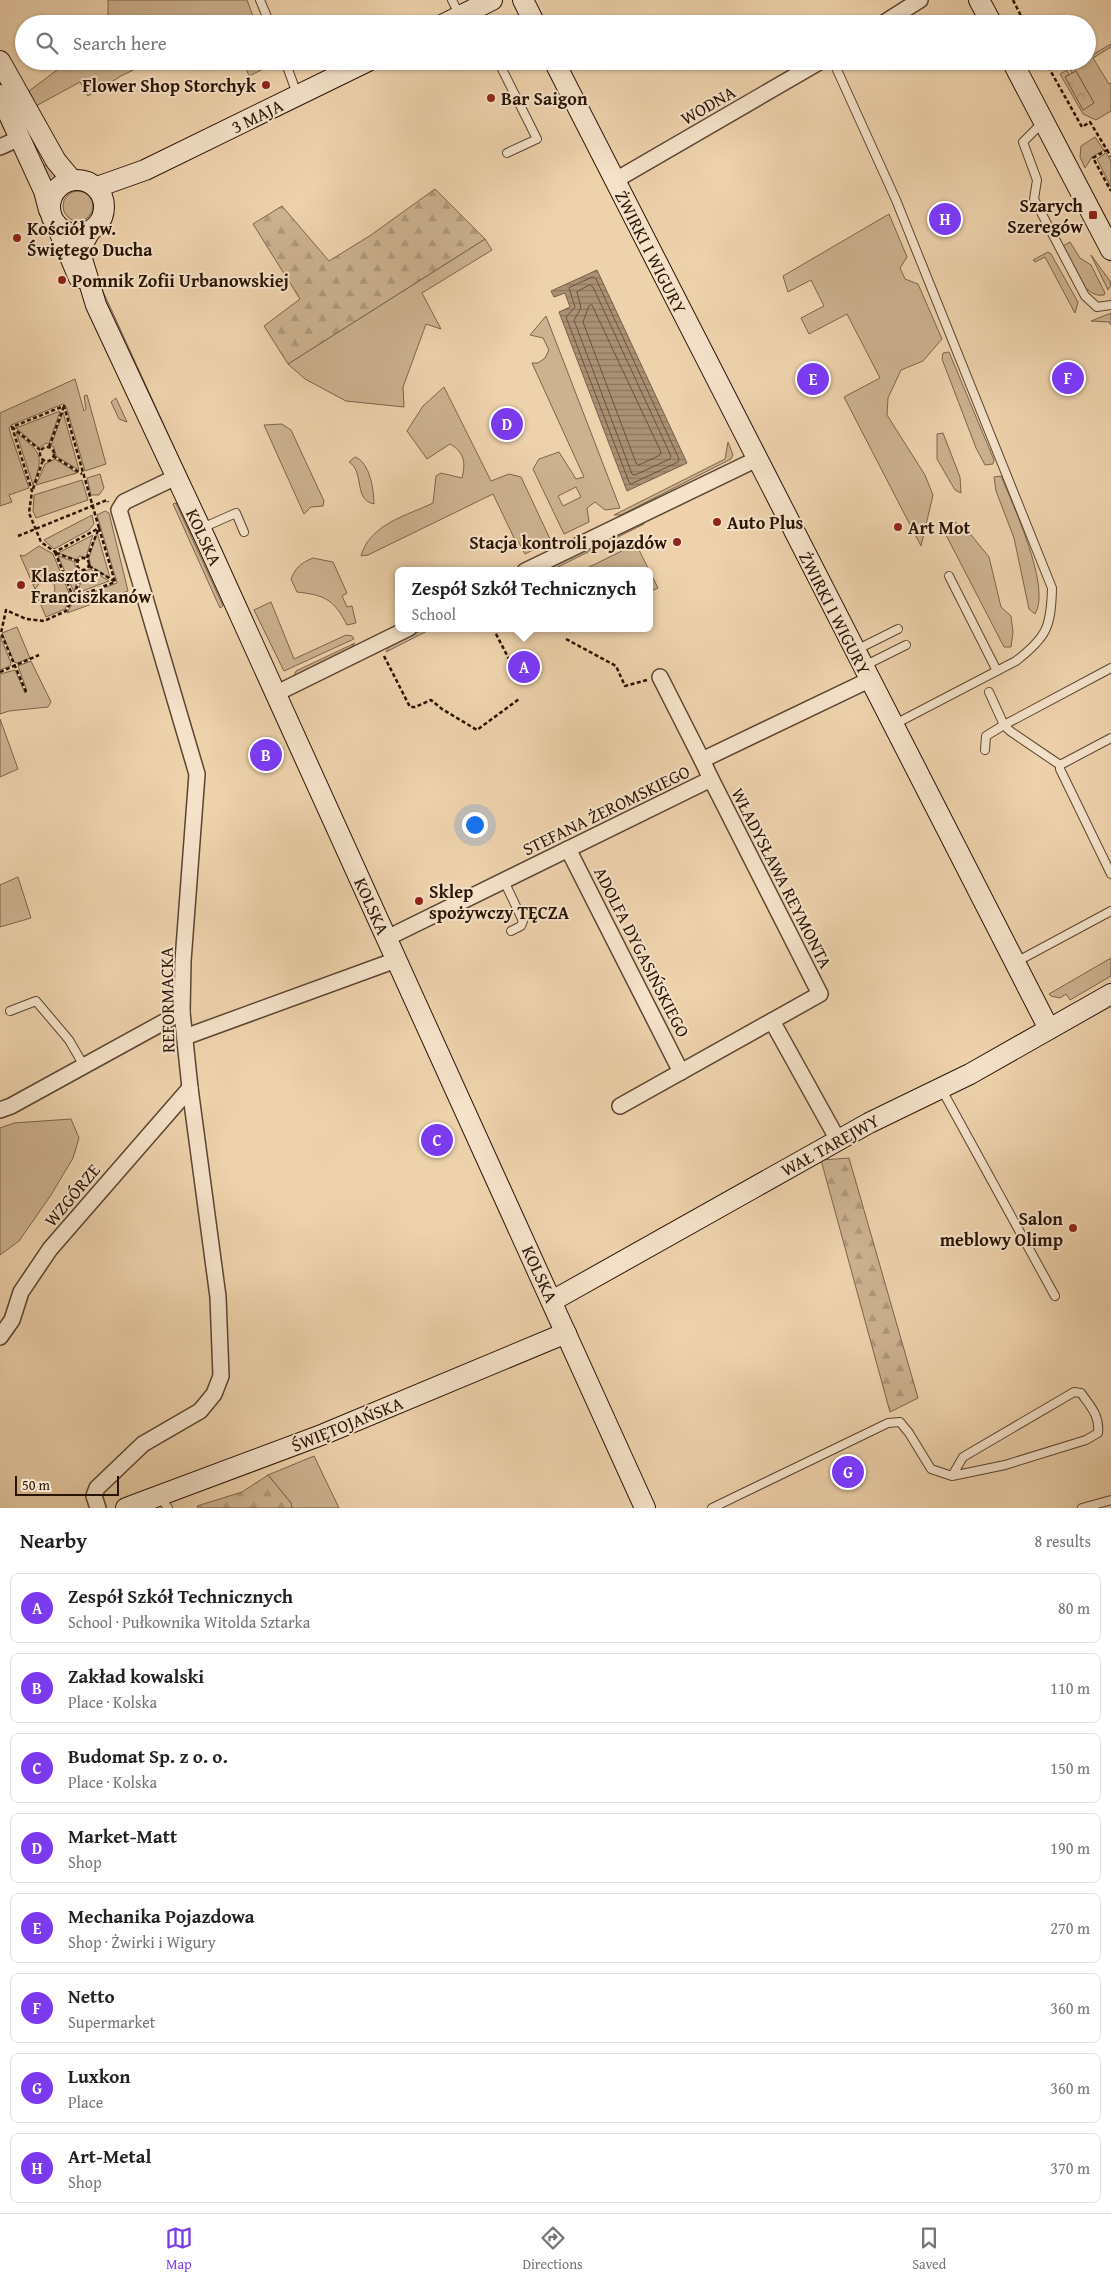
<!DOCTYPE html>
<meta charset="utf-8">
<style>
:root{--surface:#fff;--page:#f2f2f2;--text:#222;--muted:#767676;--line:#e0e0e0;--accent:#7c3aed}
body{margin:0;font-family:"Gentium Book Plus",serif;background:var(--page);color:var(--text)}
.scale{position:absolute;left:15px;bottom:12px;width:104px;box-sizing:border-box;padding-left:5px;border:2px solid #2a1406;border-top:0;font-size:14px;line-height:18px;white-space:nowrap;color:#2a1406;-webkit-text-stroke:4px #f4e2c9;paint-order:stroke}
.you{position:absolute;left:474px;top:824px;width:18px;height:18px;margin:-12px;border:4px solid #fff;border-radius:50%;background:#1a73e8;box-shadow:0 0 0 8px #1a73e833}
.badge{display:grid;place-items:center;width:32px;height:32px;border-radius:50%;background:var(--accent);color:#fff;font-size:16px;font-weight:700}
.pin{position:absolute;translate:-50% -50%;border:2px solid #fff;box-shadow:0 1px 5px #0006}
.popup{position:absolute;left:395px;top:567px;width:258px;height:65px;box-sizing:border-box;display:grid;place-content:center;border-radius:8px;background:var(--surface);filter:drop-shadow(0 1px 4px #0005);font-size:16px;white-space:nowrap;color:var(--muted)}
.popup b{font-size:19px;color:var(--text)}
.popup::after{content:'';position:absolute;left:50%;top:100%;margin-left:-10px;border:10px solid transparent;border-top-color:var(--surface)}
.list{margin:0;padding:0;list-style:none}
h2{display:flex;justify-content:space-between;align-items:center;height:65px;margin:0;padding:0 20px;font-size:21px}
h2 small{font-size:16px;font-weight:400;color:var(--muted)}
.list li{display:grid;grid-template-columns:32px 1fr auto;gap:15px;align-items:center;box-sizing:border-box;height:70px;margin:0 10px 10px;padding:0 10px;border:1px solid var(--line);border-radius:8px}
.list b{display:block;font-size:19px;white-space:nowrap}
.list p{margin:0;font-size:16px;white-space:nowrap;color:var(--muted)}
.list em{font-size:16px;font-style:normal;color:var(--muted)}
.icon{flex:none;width:28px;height:28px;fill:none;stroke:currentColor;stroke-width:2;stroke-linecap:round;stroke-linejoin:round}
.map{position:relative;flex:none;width:1111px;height:1508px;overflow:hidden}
.search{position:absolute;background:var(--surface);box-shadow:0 1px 4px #0004;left:15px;right:15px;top:15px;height:55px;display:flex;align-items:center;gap:12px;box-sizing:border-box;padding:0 18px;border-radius:28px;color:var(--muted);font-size:19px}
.sheet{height:705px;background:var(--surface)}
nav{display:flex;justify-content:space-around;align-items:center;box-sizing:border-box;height:70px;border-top:1px solid var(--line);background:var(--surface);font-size:14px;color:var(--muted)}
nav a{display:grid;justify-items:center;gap:2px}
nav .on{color:var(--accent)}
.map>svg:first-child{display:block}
.green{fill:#cdb290;stroke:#7c634b;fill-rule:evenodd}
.forest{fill:url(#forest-firs);stroke:#7c634b}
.park{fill:url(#park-crowns);stroke:#7c634b}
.water{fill:url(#water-rules);stroke:#775f48}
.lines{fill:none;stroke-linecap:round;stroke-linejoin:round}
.shore{stroke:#6a523d;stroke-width:1}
.lane-casing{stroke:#5b4430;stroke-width:10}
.street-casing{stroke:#5b4430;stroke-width:18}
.secondary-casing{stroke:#2a1406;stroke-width:22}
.path{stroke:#2a1406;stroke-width:2.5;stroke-dasharray:4 2.5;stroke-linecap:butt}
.lane{stroke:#f4e2c9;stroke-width:8}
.street{stroke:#f4e2c9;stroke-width:15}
.secondary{stroke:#f4e2c9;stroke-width:20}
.poi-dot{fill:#8f2418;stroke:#f4e2c9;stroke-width:2}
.labels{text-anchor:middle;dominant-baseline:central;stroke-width:4;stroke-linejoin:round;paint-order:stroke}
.poi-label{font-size:18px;font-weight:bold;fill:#2a1406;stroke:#f4e2c9;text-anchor:start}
.street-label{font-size:18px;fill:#2a1406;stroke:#f4e2c9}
</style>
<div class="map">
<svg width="1111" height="1508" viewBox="0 0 1111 1508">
<defs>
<pattern id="forest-firs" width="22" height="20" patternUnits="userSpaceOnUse" patternTransform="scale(1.25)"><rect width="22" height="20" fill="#cdb290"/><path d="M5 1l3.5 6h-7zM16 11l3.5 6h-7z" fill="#b0987b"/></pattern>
<pattern id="park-crowns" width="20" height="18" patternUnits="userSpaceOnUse" patternTransform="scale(1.25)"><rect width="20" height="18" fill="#cdb290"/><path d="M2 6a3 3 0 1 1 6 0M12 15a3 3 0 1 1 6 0" fill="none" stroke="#b0987b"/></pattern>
<pattern id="water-rules" width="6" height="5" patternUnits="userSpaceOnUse" patternTransform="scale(1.25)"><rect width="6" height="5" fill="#ab9174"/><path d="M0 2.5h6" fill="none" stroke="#8b755d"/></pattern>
</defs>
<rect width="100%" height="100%" fill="#eed2ac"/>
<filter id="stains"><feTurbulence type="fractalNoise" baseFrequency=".004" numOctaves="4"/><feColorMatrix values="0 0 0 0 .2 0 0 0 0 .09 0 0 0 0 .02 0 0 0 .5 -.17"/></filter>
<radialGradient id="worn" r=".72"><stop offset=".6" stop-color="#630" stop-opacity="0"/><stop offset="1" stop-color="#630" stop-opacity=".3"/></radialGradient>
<g class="green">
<polygon points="108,0 247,0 256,24 229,24 226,18 215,24 108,24"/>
<polygon points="1111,44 1111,47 1093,58 1109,84 1111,83 1111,111 1096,120 1083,114 1060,74 1067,70 1069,74 1065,77 1083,109 1094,103 1076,71 1072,73 1069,68 1081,61 1087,61 1087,58"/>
<polygon points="69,61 152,61 121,76 88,96 80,82 36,106 29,91"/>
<polygon points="243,61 270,61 272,65 249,76"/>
<polygon points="1095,137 1104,150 1092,157 1085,168 1080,157 1081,146"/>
<polygon points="1106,153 1111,161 1111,187 1097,159"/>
<polygon points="38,158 45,166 49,164 57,179 48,189"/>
<circle cx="78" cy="206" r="15"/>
<polygon points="889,214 907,257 900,268 905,279 918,284 942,339 923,361 901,370 888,398 887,415 925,475 933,495 921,546 844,397 880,378 847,314 809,334 801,318 824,306 811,280 788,292 783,276"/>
<polygon points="485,239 492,250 422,293 441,329 426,324 403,387 404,407 346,401 305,379 288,364"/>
<path d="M1070,242L1080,258L1091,265L1105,293L1104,295C1082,299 1071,261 1063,246Z"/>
<polygon points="1048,252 1051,254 1078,302 1075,313 1045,257 1035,262 1033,260"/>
<polygon points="1091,255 1110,281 1111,285 1108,290"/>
<polygon points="91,272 96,276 189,480"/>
<polygon points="1111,313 1111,325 1109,322 1091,321"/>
<path d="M546,316L620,508L605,510L595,502L587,508L589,522L564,534L533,469L539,459L559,452L576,479L584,477L532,363H538L545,358L549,350L543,338L530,335ZM576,487L581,497L563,506L558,496Z"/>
<polygon points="949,352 994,460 993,464 985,465 976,448 942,359 943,353"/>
<polygon points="75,379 84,411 86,409 84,396 87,395 106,464 85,471 66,406 63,404 11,425 9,429 29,488 9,495 12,502 0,506 0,413"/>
<path d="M444,387L491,481L509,474L521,477L551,541L525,554L518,541L516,542L493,494L368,555L361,556C370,524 406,516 433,503L436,476L441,473L462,478C466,462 464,452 450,444L427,459L407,431L423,406Z"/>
<polygon points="116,398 127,422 119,419 111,402"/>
<polygon points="60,411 49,444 46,443 39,448 16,428"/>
<polygon points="63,412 79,470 56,456 54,447 51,446"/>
<polygon points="282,424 291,430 324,501 323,506 311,507 304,514 264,425"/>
<path d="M16,432C40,453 45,453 33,485Z"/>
<polygon points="943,433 960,477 961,493 955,490 937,459 937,434"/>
<polygon points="728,442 733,455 731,459 621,515 614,515 725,459"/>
<path d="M355,457C370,462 374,491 374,504C353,500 365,472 349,462Z"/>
<polygon points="55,459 77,473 36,485 45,464"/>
<polygon points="100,474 104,488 99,495 91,495 87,478"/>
<path d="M1001,476C1012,503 1052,588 1035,614L1029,609L1014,538L996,491L994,477Z"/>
<polygon points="82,480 88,500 36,518 33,511 34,495"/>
<polygon points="176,503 223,606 220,608 173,504"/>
<polygon points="105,511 109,513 128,591 67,613 75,599 117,583 97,515"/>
<polygon points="92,515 94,524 89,530 54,549 44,540"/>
<polygon points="952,520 967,530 989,557 1001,607 1011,616 1013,632 1011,647 1004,647 946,535"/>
<polygon points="643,521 644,524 552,570 551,567"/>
<polygon points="97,532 110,578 91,567 89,558"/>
<polygon points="93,535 86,557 79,556 77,560 58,553"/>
<polygon points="636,544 658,588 649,592 649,571 581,571"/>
<path d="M39,546L53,554L71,598L65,609L46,617L37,596L45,598L53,595C58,586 52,578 42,580L35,589L20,555L24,556Z"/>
<polygon points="58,556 75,562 75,566 80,571 74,592"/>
<path d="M313,558L333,562L347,593L342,596L347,607L352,606L356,623L347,625C334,599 324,595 297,592L291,579C296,567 301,563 313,558Z"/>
<polygon points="90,569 109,581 77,593 85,571"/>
<polygon points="271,602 294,659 346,635 352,636 354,639 284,671 254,610"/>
<polygon points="17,627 30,658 17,663 14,662 2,633"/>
<polygon points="426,628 433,628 386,652 389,647"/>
<polygon points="0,636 11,663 10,666 0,670"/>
<polygon points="355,643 349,649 294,676 296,671"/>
<polygon points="31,661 51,702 48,707 9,711 0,714 0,674 15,670 25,693 27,691 18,666"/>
<polygon points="0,719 18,769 0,777"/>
<polygon points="18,877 31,918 0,927 0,885"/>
<polygon points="1111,958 1111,976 1070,1000 1066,994 1060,998 1051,996 1049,994"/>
<polygon points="71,1119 79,1138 73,1158 51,1195 19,1241 0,1255 0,1128 14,1123"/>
<polygon points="314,1456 339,1508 292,1508 291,1503 268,1475"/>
</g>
<g class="forest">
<polygon points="435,189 485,239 288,364 264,326 300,299 253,224 282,206 329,261 371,235"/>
<polygon points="849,1158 918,1398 890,1412 821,1160"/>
<polygon points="268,1475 291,1503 292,1508 198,1508 197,1506 242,1492"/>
</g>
<polygon class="park" points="1076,71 1094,103 1083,110 1065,77"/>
<polygon class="water" points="597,270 687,463 627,491 559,312 570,307 565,293 554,297 551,291"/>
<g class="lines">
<g class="shore">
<polygon points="593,277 596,279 679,459 678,462 631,484 629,482 566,317 575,307 569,288"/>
<polygon points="590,285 593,287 671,456 670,459 635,475 632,474 574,320 581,308 577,292"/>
<polygon points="592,305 661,452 660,455 639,465 636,463 583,322 589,306"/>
</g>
<g class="lane-casing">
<g id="lane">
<polyline points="260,0 270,24"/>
<polyline points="452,0 460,16"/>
<polyline points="474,11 480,24"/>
<polyline points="285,61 297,94"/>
<polyline points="498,61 537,139 507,153"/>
<path d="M833,61L896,200L1052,588C1051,627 1047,637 1016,661L895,724"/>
<polyline points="1042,123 1023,142 1037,180 1034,199 1085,296 1097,307 1111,305"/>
<polyline points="202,528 236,513 244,532"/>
<polyline points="949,576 997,671"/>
<polyline points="856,650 898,629"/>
<polyline points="864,666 906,645"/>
<polyline points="989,692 1004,725 1111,668"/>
<polyline points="1111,738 1060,765 1060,769 1111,874"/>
<polyline points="985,750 986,736 1004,725 1010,731 1060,765"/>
<polyline points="504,881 523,921 521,926 511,931"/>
<polyline points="1016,962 1111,911"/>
<polyline points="10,1011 36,1001 69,1040 84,1066"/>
<polyline points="942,1090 1055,1296"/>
<polyline points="159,1496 168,1508"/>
<path d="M712,1508L888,1423L900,1422L909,1433L931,1469L952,1476L1005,1465L1086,1440L1098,1433C1100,1416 1091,1407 1081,1393L1074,1392L963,1457L952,1476"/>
<polyline points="1082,1508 1111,1500"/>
</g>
</g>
<g class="street-casing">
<g id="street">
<polyline points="882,24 920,0"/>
<polyline points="0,147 20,138"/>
<polyline points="614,181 821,61"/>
<polyline points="525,571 757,459"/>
<polyline points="660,677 702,760"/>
<polyline points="275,694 409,628"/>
<polyline points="568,849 681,1072"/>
<polyline points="387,938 711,779 702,760 869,680"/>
<polyline points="772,1021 838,1140"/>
<polyline points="185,1037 396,960"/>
<polyline points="620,1106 820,994 711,779"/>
<polyline points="0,1110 11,1106 182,1012"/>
<polyline points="0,1337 12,1320 21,1292 50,1249 190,1088"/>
<polyline points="98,1508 94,1496 97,1488 143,1444 200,1411 214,1394 221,1376 218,1297 190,1088 182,1012 183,961 197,774 119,510 124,502 176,477"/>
</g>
</g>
<g class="secondary-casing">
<g id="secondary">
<polyline points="523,0 535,24"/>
<polyline points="979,0 992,24"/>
<polyline points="444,24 492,0"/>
<polyline points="0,61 56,161 72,180"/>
<polyline points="554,61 1049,1029"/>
<polyline points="1012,61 1111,250"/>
<polyline points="0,95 44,191 49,210"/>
<circle cx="77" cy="207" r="27"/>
<polyline points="97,187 145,170 368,61"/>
<polyline points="56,224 79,278"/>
<polyline points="90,231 84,242 82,259 96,305 205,538 645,1508"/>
<polyline points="552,1301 869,1123 970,1074 1111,994"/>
<polyline points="126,1508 324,1434 566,1333"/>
</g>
</g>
<g class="path">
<polyline points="1013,0 1025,24"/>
<polyline points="1045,61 1082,127 1090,122 1107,150 1093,158 1111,191"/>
<polyline points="1107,150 1111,157"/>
<polyline points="12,427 40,450"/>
<circle cx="47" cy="454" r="7"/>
<polyline points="49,447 64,406"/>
<polyline points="53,456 82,474"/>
<polyline points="33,489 43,460"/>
<polyline points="18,536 107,500 108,502"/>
<polyline points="55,552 73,597"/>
<polyline points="56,553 78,561"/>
<circle cx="83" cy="564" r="6"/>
<polyline points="89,566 114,581"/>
<polyline points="73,598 115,582 99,528 55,552 41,542 29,513 32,491 12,427 64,406 99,528 87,558"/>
<polyline points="493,628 512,665"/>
<polyline points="566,639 616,666 625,686 647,680"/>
<polyline points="384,656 410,707 415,707 431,700 442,709 477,730 519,699"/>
<polyline points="0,672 39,655"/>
<polyline points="26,692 1,633 6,610 26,619 44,621 66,611 73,598 83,570"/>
</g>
<use href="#lane" class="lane"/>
<use href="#street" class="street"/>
<use href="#secondary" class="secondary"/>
</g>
<g class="poi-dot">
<circle cx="266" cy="85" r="5"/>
<circle cx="491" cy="98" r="5"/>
<rect x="1088" y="210" width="10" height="10" rx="2.5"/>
<circle cx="17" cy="238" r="5"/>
<circle cx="62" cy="280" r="5"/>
<circle cx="717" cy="522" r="5"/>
<circle cx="898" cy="527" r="5"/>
<circle cx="677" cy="542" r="5"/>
<circle cx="21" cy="585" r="5"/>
<circle cx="419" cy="901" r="5"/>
<circle cx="1073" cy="1228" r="5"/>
</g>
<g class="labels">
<g class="poi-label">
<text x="256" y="85" text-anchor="end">Flower Shop Storchyk</text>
<text x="501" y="98">Bar Saigon</text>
<text x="1083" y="205" text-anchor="end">Szarych<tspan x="1083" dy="21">Szeregów</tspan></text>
<text x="27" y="228">Kościół pw.<tspan x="27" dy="21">Świętego Ducha</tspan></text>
<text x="72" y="280">Pomnik Zofii Urbanowskiej</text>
<text x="727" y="522">Auto Plus</text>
<text x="908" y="527">Art Mot</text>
<text x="667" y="542" text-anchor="end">Stacja kontroli pojazdów</text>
<text x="31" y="575">Klasztor<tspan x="31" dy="21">Franciszkanów</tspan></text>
<text x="429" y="891">Sklep<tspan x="429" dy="21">spożywczy TĘCZA</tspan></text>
<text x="1063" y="1218" text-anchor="end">Salon<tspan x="1063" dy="21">meblowy Olimp</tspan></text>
</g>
<g class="street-label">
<text transform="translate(708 105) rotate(-30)">WODNA</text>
<text transform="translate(257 116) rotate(-26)">3 MAJA</text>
<text transform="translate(651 252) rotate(63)">ŻWIRKI I WIGURY</text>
<text transform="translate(204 537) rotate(65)">KOLSKA</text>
<text transform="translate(835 613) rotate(63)">ŻWIRKI I WIGURY</text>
<text transform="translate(606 810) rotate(-26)">STEFANA ŻEROMSKIEGO</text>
<text transform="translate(782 878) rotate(63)">WŁADYSŁAWA REYMONTA</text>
<text transform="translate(372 906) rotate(66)">KOLSKA</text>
<text transform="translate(642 952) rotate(63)">ADOLFA DYGASIŃSKIEGO</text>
<text transform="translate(167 1000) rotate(-91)">REFORMACKA</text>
<text transform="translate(830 1145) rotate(-29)">WAŁ TAREJWY</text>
<text transform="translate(72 1195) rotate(-50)">WZGÓRZE</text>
<text transform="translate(540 1274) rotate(65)">KOLSKA</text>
<text transform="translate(347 1424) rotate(-22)">ŚWIĘTOJAŃSKA</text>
</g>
</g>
<rect width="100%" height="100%" filter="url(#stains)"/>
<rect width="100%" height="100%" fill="url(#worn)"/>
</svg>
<div class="scale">50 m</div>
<div class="you"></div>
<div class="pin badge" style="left:524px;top:667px">A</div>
<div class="popup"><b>Zespół Szkół Technicznych</b>School</div>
<div class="pin badge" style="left:266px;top:755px">B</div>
<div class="pin badge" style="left:437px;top:1140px">C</div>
<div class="pin badge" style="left:507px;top:424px">D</div>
<div class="pin badge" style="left:813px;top:379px">E</div>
<div class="pin badge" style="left:1068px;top:378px">F</div>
<div class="pin badge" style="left:848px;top:1472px">G</div>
<div class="pin badge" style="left:945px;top:219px">H</div>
<div class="search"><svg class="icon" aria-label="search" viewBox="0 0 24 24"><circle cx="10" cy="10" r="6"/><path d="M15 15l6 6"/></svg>Search here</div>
</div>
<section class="sheet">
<h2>Nearby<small>8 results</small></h2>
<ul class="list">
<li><span class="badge">A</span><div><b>Zespół Szkół Technicznych</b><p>School · Pułkownika Witolda Sztarka</p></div><em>80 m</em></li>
<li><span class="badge">B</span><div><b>Zakład kowalski</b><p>Place · Kolska</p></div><em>110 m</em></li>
<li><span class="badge">C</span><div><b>Budomat Sp. z o. o.</b><p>Place · Kolska</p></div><em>150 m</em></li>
<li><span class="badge">D</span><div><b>Market-Matt</b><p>Shop</p></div><em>190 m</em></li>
<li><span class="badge">E</span><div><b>Mechanika Pojazdowa</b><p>Shop · Żwirki i Wigury</p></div><em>270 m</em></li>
<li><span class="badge">F</span><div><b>Netto</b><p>Supermarket</p></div><em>360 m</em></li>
<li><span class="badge">G</span><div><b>Luxkon</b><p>Place</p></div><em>360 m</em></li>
<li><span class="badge">H</span><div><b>Art-Metal</b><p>Shop</p></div><em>370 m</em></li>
</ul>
</section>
<nav>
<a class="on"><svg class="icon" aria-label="map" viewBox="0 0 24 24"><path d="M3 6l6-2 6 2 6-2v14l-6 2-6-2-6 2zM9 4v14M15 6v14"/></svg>Map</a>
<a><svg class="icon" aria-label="directions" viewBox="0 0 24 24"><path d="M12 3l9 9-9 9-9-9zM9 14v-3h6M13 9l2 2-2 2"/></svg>Directions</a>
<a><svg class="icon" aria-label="saved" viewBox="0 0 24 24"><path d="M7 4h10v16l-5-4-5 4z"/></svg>Saved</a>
</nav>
